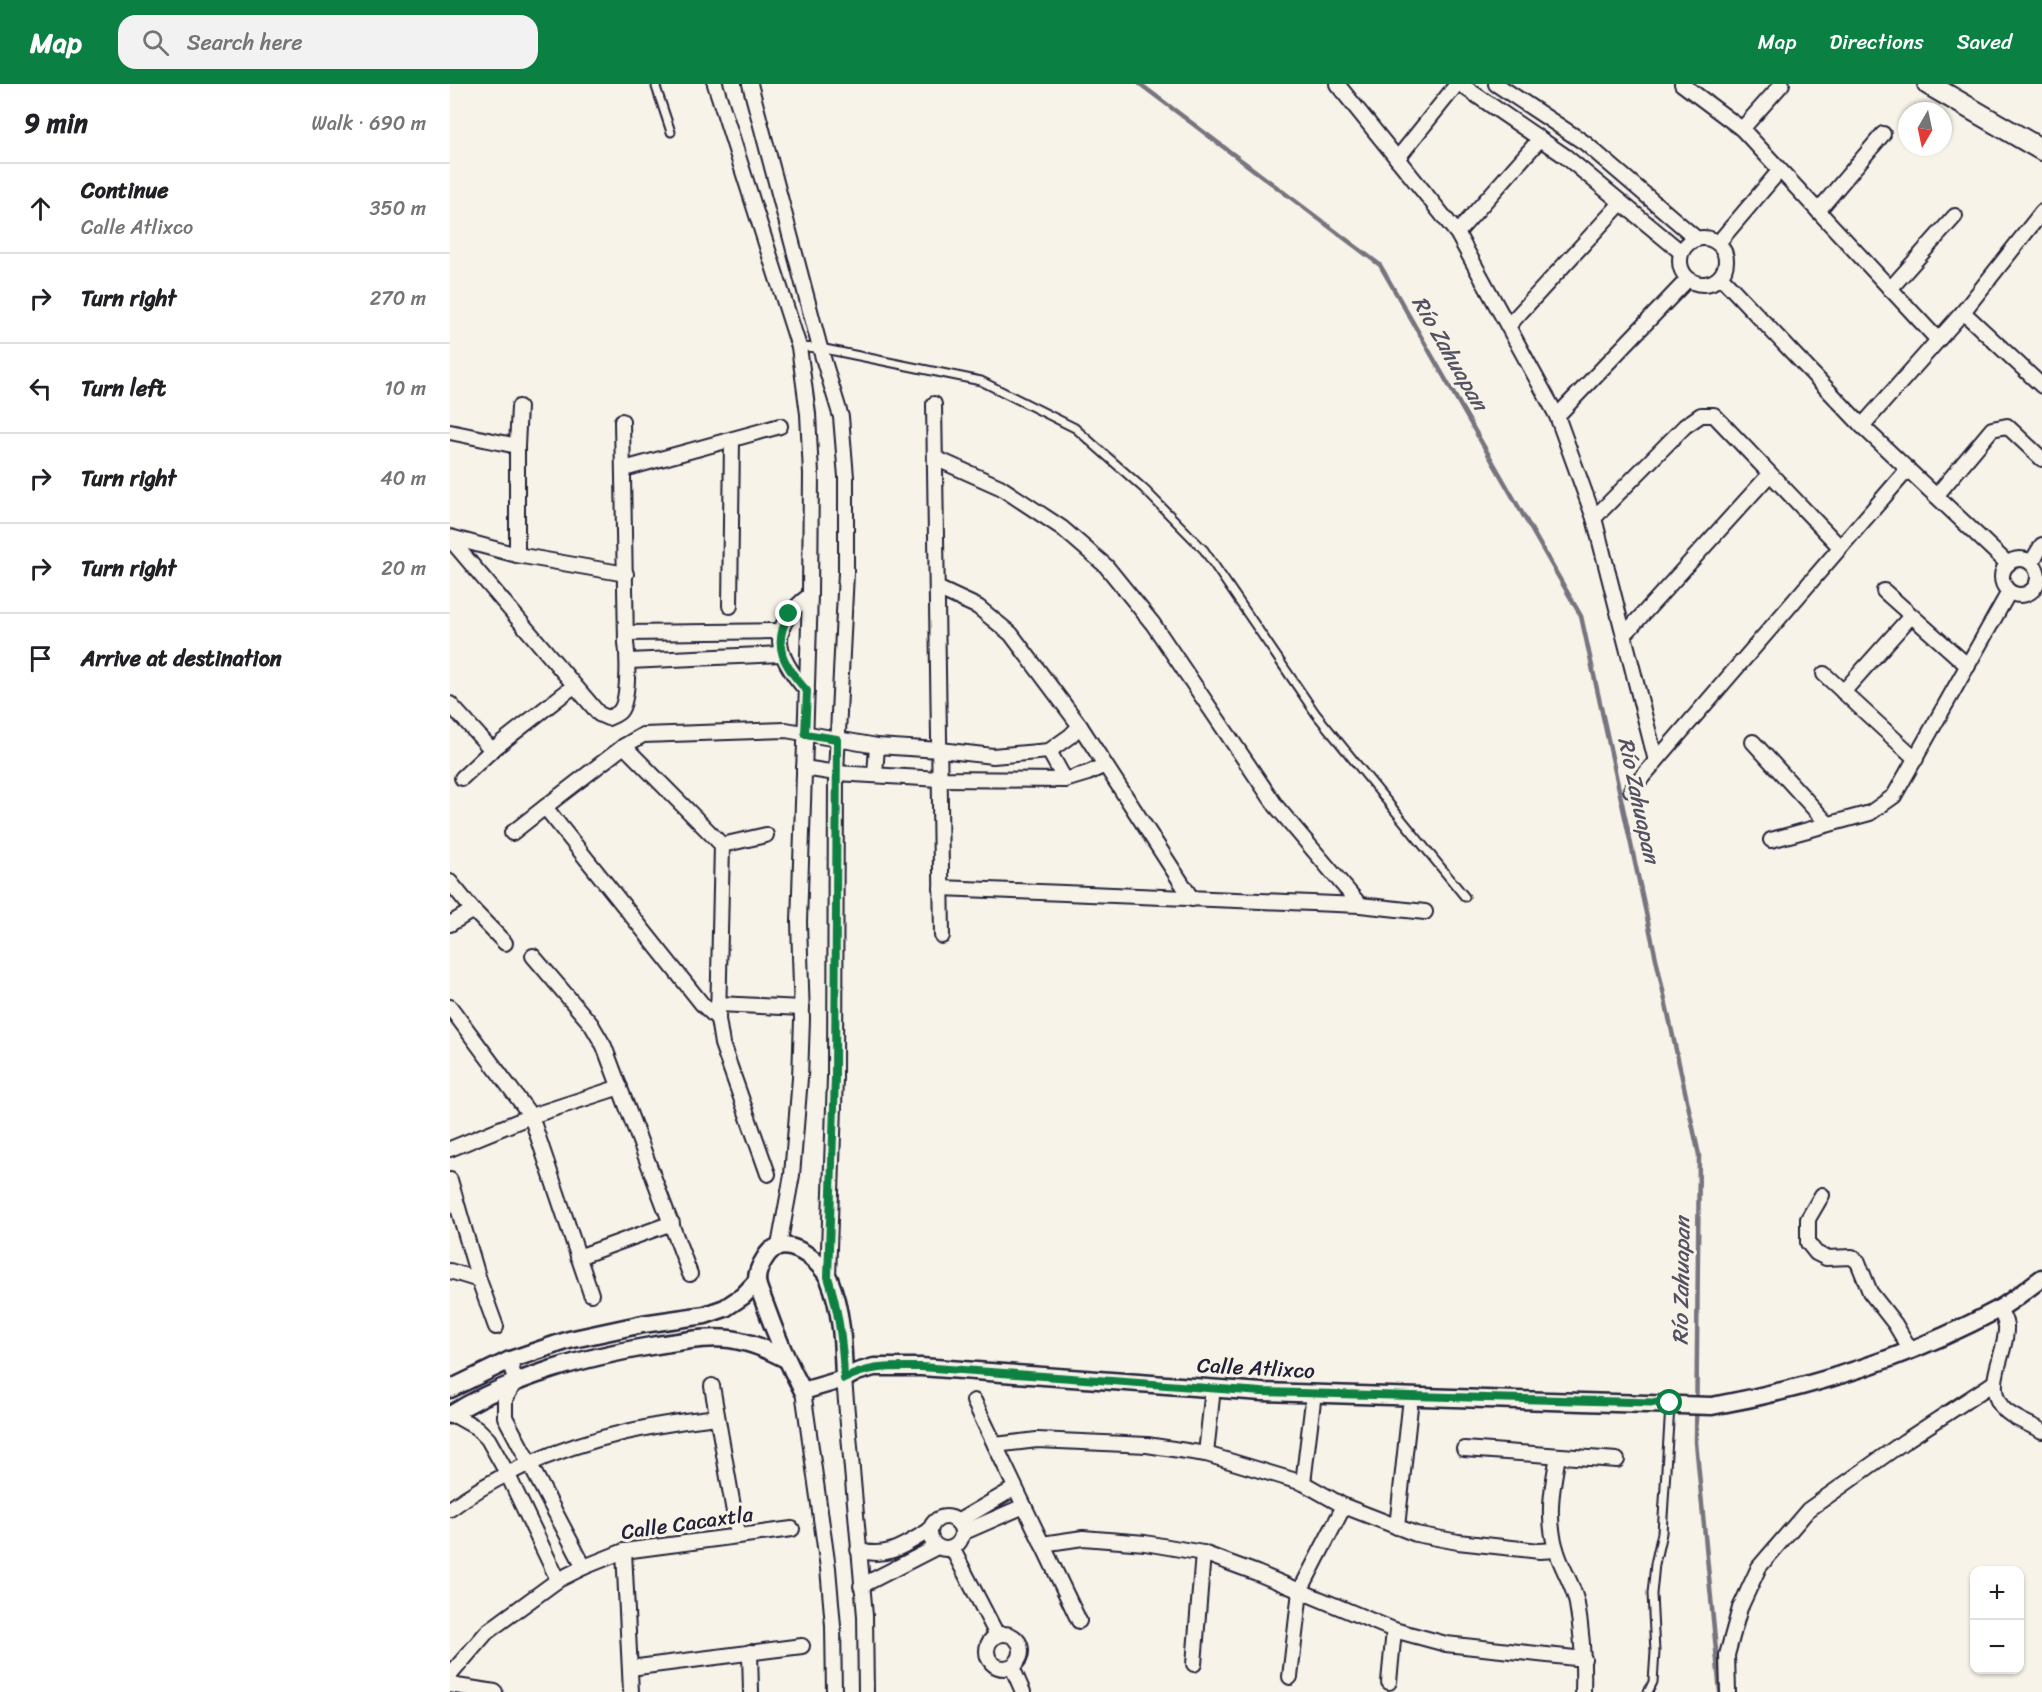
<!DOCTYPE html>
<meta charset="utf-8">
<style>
:root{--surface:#fff;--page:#f2f2f2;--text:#202124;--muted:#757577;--line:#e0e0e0;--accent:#0b8043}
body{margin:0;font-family:Sriracha,sans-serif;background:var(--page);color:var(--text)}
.controls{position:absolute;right:18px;bottom:18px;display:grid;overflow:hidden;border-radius:12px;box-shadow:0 2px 4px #0004}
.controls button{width:54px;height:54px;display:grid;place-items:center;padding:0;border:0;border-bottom:2px solid var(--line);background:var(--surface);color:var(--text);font:30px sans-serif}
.compass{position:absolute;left:1448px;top:18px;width:54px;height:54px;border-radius:50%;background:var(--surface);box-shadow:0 2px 4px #0004;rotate:189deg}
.stop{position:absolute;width:18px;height:18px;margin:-14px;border:4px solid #0b8043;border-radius:50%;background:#fff}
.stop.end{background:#0b8043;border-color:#fff;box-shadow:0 2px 6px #0008}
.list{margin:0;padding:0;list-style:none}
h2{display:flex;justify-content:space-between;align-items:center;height:78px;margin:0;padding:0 24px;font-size:26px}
h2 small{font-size:20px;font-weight:400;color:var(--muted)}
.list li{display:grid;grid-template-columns:39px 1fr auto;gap:18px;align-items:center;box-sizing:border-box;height:90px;padding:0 24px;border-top:2px solid var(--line)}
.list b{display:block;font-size:22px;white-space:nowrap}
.list p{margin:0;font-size:20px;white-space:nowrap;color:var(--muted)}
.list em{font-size:20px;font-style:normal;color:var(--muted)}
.icon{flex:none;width:33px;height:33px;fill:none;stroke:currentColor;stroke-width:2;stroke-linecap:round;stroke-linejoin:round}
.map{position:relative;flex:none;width:1592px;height:1608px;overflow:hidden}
header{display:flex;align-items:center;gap:36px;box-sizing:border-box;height:84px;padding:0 30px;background:var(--accent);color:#fff}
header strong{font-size:28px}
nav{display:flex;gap:33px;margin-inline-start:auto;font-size:21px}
.search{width:420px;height:54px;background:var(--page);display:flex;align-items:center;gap:15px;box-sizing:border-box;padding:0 21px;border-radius:18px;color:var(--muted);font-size:22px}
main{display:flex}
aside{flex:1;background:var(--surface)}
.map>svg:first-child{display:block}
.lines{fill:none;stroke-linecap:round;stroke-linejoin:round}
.stream{stroke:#76747f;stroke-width:4.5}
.service-casing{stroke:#22223b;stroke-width:11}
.minor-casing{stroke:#22223b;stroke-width:18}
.tertiary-casing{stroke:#22223b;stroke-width:21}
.secondary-casing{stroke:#22223b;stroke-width:24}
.service{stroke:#f7f3e8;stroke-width:7}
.minor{stroke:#f7f3e8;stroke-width:14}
.tertiary{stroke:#f7f3e8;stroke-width:16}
.secondary{stroke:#f7f3e8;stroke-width:20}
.route{stroke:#0b8043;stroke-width:8}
.labels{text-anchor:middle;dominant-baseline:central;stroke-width:6;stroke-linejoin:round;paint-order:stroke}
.street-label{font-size:21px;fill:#22223b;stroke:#f7f3e8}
.water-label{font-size:22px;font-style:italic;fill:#535263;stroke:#f7f3e8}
</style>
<header>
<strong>Map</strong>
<div class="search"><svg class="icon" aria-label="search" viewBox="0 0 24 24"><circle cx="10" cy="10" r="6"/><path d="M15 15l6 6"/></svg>Search here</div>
<nav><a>Map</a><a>Directions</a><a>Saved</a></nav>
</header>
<main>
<aside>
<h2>9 min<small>Walk · 690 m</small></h2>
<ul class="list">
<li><svg class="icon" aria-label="ahead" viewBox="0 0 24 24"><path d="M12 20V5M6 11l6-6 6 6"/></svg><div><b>Continue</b><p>Calle Atlixco</p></div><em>350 m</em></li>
<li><svg class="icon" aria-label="right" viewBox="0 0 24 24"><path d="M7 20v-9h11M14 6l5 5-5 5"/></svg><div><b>Turn right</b></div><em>270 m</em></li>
<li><svg class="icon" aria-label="left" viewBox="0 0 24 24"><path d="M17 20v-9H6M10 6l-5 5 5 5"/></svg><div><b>Turn left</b></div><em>10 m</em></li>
<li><svg class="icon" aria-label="right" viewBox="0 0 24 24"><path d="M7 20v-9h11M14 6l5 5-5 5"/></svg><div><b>Turn right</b></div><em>40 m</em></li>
<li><svg class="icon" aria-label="right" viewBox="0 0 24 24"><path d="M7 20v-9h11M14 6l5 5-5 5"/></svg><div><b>Turn right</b></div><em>20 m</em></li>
<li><svg class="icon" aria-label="arrive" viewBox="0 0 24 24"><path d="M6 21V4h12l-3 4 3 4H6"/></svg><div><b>Arrive at destination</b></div></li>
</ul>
</aside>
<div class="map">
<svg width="1592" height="1608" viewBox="0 0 1592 1608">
<rect width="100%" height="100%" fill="#f7f3e8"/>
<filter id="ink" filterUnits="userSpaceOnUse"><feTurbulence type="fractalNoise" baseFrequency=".0167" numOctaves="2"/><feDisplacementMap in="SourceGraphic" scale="12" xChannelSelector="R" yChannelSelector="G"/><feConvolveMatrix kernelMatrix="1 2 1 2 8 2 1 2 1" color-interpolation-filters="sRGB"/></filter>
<g filter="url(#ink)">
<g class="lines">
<polyline class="stream" points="690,0 930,181 1131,532 1249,1071 1246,1358 1270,1608"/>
<g class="service-casing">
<g id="service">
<polyline points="207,0 206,3 221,48"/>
<polyline points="349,263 370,264 531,297 625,344 694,405 754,466 866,630 1015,813"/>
<polyline points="1198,1608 1203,1598 1205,1568 1202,1510 1205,1480 1212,1449 1220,1322"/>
</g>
</g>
<g class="minor-casing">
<g id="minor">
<polyline points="265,0 349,263 358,330 361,390 360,511 349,838 352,935 350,994 342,1091 329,1162"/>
<polyline points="300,0 370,264 391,333 396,393 396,489 386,689 385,994 378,1193"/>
<polyline points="887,0 1007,149 1107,332 1144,434 1206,677"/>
<polyline points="1010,0 1115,72 1231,168"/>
<polyline points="1046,0 1135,59 1247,155"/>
<polyline points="1232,0 1292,45 1488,256"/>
<polyline points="1292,45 1332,0"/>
<polyline points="947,75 1007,0"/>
<polyline points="1368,127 1433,50"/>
<polyline points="1007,149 1090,55"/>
<circle cx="1253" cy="177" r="23"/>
<polyline points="1268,159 1330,86"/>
<polyline points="1271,193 1412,342 1558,480"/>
<polyline points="1440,205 1505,132"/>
<polyline points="1513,228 1592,302"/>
<polyline points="1058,242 1171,119"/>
<polyline points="484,320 492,852"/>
<polyline points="1107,332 1238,195"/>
<polyline points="1412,342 1513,228 1592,128"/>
<polyline points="0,348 67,362"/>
<polyline points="485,374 550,403 612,444 656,482 703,540 826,722 910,821"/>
<polyline points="174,385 330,342"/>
<polyline points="1486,412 1542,345 1557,342 1592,375"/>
<polyline points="1144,434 1235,342 1251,331 1264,331 1390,463"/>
<polyline points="0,453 67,471 176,490"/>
<path d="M0,455L149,630L158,634C162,632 168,630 170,627C179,616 178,573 176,559L172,337"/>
<polyline points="67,471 67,362 69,323"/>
<circle cx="1570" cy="493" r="18"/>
<polyline points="1581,479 1592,461"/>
<polyline points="487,504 528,523 561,550 630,642 742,815"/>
<polyline points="1434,507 1518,582"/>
<polyline points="280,522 282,356"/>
<polyline points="177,549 332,547"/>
<polyline points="1174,551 1320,390"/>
<polyline points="179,577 331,570"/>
<polyline points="1374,590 1466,675"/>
<path d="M357,607C324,570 317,543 360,511"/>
<polyline points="1393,608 1461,532"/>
<polyline points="0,620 42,666"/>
<polyline points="1303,658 1378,740"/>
<polyline points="174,662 272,761 268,935 272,960 318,1090"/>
<polyline points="599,667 615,696"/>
<polyline points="354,684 386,689 490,695 615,696 638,689 655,681"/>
<polyline points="425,691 427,662"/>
<polyline points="12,694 42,666 124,602"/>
<polyline points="1181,706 1458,385"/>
<polyline points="95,723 174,662 193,651 336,646 427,662 490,666 543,672 599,667 620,652 630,642"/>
<polyline points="62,749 95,723 252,920 268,935"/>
<polyline points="1321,756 1420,729 1444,712 1559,508"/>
<polyline points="272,761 316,751"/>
<polyline points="0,798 23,826 55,859"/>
<polyline points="491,804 910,821 975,828"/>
<polyline points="0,840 23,826"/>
<polyline points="83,872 141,940 154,962 240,1190"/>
<polyline points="268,920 352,924"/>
<polyline points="0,923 81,1032 141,1210"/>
<polyline points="0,1065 81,1032 170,1003"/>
<polyline points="0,1096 29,1196 46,1243"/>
<polyline points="1372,1111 1358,1135 1358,1159 1366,1169 1376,1174 1402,1173 1408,1178 1420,1208 1445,1240 1461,1267"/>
<polyline points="128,1173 222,1139"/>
<polyline points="0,1187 29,1196"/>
<path d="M1549,1225C1552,1230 1555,1236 1556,1242C1558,1268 1533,1300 1552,1323C1561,1334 1580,1340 1592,1347"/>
<polyline points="60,1276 65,1298 55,1315 55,1333 134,1483"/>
<polyline points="394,1295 415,1532 416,1608"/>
<polyline points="262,1302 288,1451"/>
<polyline points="353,1307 378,1484 383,1542 384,1608"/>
<polyline points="524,1317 629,1537"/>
<polyline points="2,1330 27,1344 38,1355 57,1389 108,1496"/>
<polyline points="545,1361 587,1356 632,1358 697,1361 756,1370 853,1399 894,1422 966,1450 1008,1458 1090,1467 1106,1466"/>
<polyline points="1014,1365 1167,1376"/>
<polyline points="756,1370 762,1313"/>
<path d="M1108,1372C1102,1404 1096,1435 1107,1468C1112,1485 1124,1502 1127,1520C1132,1549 1134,1579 1133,1608"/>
<polyline points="853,1399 863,1317"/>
<path d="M0,1425C77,1368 173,1343 267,1333"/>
<circle cx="496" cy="1449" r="16"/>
<polyline points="507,1438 565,1404"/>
<polyline points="947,1443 960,1323"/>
<polyline points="512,1449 574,1422"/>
<polyline points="592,1460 633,1454 695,1459 753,1469 807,1489 944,1546 996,1560 1134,1575"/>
<polyline points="502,1464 547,1551"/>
<path d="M408,1466C437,1476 456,1460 480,1446"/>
<polyline points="174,1467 181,1608"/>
<polyline points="411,1502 487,1463"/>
<circle cx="554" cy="1567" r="17"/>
<polyline points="300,1568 301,1608"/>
<polyline points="744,1580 753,1469"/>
<polyline points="562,1583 573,1608"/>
<polyline points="180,1584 352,1562"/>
<polyline points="0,1591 37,1548 108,1496 134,1483 174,1467 342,1445"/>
<polyline points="840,1593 850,1507 894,1422"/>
<polyline points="939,1598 944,1546"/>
<polyline points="0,1601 45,1608"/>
<polyline points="1278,1608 1277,1571 1290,1524 1309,1483 1358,1426 1455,1357 1545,1298"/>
</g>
</g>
<g class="tertiary-casing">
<g id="tertiary">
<path d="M394,1295C393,1262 392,1226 379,1195C369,1174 330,1146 315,1174C311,1180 307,1189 307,1196C307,1203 312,1212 314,1218C325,1249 337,1278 353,1307L394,1295L407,1288L424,1283H471L812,1308L1262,1322C1361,1304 1458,1274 1547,1226C1563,1217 1578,1204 1592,1194"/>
<polyline points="0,1305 60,1276 119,1256 193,1240 255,1231 275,1224 293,1212 307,1197"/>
<path d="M0,1331C63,1292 135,1273 207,1261C231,1258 256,1252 280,1255C301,1258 318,1266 336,1275"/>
</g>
</g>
<g class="secondary-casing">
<polyline id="secondary" points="1478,0 1592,66"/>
</g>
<use href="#service" class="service"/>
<use href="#minor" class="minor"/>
<use href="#tertiary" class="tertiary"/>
<use href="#secondary" class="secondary"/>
</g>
</g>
<g class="lines" filter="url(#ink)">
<path class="route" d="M339,530C321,563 334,581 357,607L355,650L387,655L385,994L378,1193C389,1227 393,1260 394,1295C420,1281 442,1283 471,1283L812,1308L1220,1319"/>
</g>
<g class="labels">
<g class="street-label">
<text transform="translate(806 1284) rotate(3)">Calle Atlixco</text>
<text transform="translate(237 1439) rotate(-8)">Calle Cacaxtla</text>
</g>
<g class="water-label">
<text transform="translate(1000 269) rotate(60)">Río Zahuapan</text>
<text transform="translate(1189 716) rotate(78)">Río Zahuapan</text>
<text transform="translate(1231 1197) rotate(-89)">Río Zahuapan</text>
</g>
</g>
</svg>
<div class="controls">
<button>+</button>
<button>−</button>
</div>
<svg class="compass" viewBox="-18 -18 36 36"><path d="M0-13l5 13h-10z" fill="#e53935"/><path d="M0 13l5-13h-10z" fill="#757577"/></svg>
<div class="stop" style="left:1220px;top:1319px"></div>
<div class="stop end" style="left:339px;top:530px"></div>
</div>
</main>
